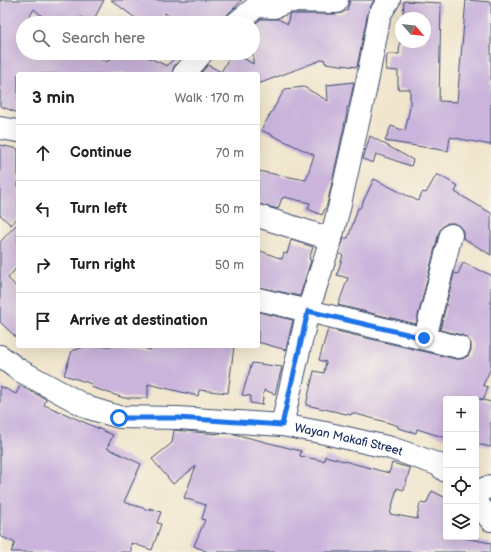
<!DOCTYPE html>
<meta charset="utf-8">
<style>
:root{--surface:#fff;--page:#f6f6f6;--text:#222;--muted:#767676;--line:#e0e0e0}
body{margin:0;font-family:"Balsamiq Sans",sans-serif;background:var(--page);color:var(--text)}
.controls{position:absolute;right:12px;bottom:12px;display:grid;overflow:hidden;border-radius:4px;box-shadow:0 4px 16px #0002}
.controls button{width:36px;height:36px;display:grid;place-items:center;padding:0;border:0;border-bottom:1px solid var(--line);background:var(--surface);color:var(--text);font:20px sans-serif}
.compass{position:absolute;left:395px;top:12px;width:36px;height:36px;border-radius:50%;background:var(--surface);box-shadow:0 4px 16px #0002;rotate:118deg}
.stop{position:absolute;width:12px;height:12px;margin:-9px;border:3px solid #1a73e8;border-radius:50%;background:#fff}
.stop.end{background:#1a73e8;border-color:#fff;box-shadow:0 1px 4px #0008}
.list{margin:0;padding:0;list-style:none}
h2{display:flex;justify-content:space-between;align-items:center;height:52px;margin:0;padding:0 16px;font-size:17px}
h2 small{font-size:13px;font-weight:400;color:var(--muted)}
.list li{display:grid;grid-template-columns:26px 1fr auto;gap:12px;align-items:center;box-sizing:border-box;height:56px;padding:0 16px;border-top:1px solid var(--line)}
.list b{display:block;font-size:15px;white-space:nowrap}
.list em{font-size:13px;font-style:normal;color:var(--muted)}
.icon{flex:none;width:22px;height:22px;fill:none;stroke:currentColor;stroke-width:2;stroke-linecap:round;stroke-linejoin:round}
.map{position:relative;flex:none;width:491px;height:552px;overflow:hidden}
.search{position:absolute;background:var(--surface);box-shadow:0 4px 16px #0002;left:16px;top:16px;width:244px;height:44px;display:flex;align-items:center;gap:10px;box-sizing:border-box;padding:0 14px;border-radius:22px;color:var(--muted);font-size:15px}
.panel{position:absolute;background:var(--surface);box-shadow:0 4px 16px #0002;left:16px;top:72px;width:244px;height:276px;border-radius:4px}
.map>svg:first-child{display:block}
.building{fill:#cab4dc}
.lines{fill:none;stroke-linecap:round;stroke-linejoin:round}
.minor-casing{stroke:#3b4a6f;stroke-width:24}
.minor{stroke:#fff;stroke-width:22}
.route{stroke:#1a73e8;stroke-width:5}
.labels{text-anchor:middle;dominant-baseline:central;stroke-width:3;stroke-linejoin:round;paint-order:stroke}
.street-label{font-size:12px;fill:#1b2f5e;stroke:#f7f3e8}
</style>
<div class="map">
<svg width="491" height="552" viewBox="0 0 491 552">
<rect width="100%" height="100%" fill="#f7f3e8"/>
<filter id="ink" filterUnits="userSpaceOnUse"><feTurbulence type="fractalNoise" baseFrequency=".025" numOctaves="2"/><feDisplacementMap in="SourceGraphic" scale="8" xChannelSelector="R" yChannelSelector="G"/><feConvolveMatrix kernelMatrix="1 2 1 2 8 2 1 2 1" color-interpolation-filters="sRGB"/></filter>
<filter id="wash" filterUnits="userSpaceOnUse"><feTurbulence type="fractalNoise" baseFrequency=".012" numOctaves="4" result="noise"/><feDisplacementMap in="SourceGraphic" scale="16" xChannelSelector="R" yChannelSelector="G"/><feGaussianBlur stdDeviation="0.9" result="paint"/><feColorMatrix in="noise" values="0 0 0 0 0 0 0 0 0 0 0 0 0 0 0 0 0 1.4 0 .05"/><feComposite in="paint" operator="in"/></filter>
<g filter="url(#wash)">
<rect width="100%" height="100%" fill="#f1e6cd"/>
<g id="blocks">
<g class="building">
<polygon points="0,0 104,0 92,23 81,17 78,23 56,23 42,16 34,9 26,23 23,23 23,53 86,53 107,62 108,60 110,61 113,53 139,53 167,66 179,53 186,53 174,66 172,74 18,74 18,113 0,106"/>
<polygon points="111,0 242,0 228,14 222,23 177,23 165,13 157,23 142,23"/>
<polygon points="350,0 374,0 368,12 357,67 325,63 324,59 258,84 258,74 200,74 208,65 221,72 232,53 235,53 253,64 253,25 261,19 278,19 288,24 289,15 291,14 336,14 342,13 347,10"/>
<polygon points="466,0 491,2 491,145 450,137 448,151 385,141 391,126 405,131 410,107 410,89 398,89 398,71 386,70 387,54 399,54 400,42 425,42 425,18 403,18 404,1 441,3 439,101 457,102"/>
<polygon points="354,82 349,107 347,107 347,113 327,205 322,215 308,209 310,203 284,197 284,198 282,198 278,209 258,204 258,171 306,180 314,155 261,130 285,89 304,87 328,101 327,85"/>
<polygon points="370,136 413,160 411,166 376,154 373,163 363,159"/>
<polygon points="0,145 18,149 18,217 11,225 0,215"/>
<polygon points="437,174 458,186 455,192 491,213 491,255 463,238 463,231 459,226 454,223 447,223 442,227 439,232 416,324 338,305 348,278 337,275 343,255 339,254 344,238 348,238 358,208 360,208 374,179 418,201 423,192 426,193"/>
<polygon points="18,223 18,266 8,278 18,289 18,339 0,322 0,242"/>
<polygon points="291,240 313,247 309,259 311,260 300,296 258,287 258,250 282,259 284,253 287,254"/>
<polygon points="463,263 491,275 491,368 483,385 488,387 484,399 479,399 491,402 491,447 476,444 476,399 446,399 446,438 417,429 416,433 398,428 398,426 386,422 352,413 351,415 306,405 314,371 324,373 326,362 319,360 328,329 456,359 462,359 468,356 471,350 471,343 467,338 462,335 440,330 454,273 458,274"/>
<polygon points="258,312 293,320 286,350 258,342"/>
<polygon points="87,346 137,346 150,350 151,346 234,346 228,393 199,390 198,396 148,384 148,398 124,398 91,387 92,384 64,375 72,351"/>
<polygon points="252,363 282,367 275,394 264,390 262,405 250,403 251,396 242,395"/>
<polygon points="0,386 16,394 20,386 46,399 44,405 61,412 113,435 107,448 141,464 124,502 149,510 149,508 161,512 157,523 161,524 152,550 131,543 131,552 11,552 15,543 0,536"/>
<polygon points="174,430 217,434 217,433 234,434 301,451 300,456 324,461 325,456 389,473 392,463 410,468 404,490 397,488 390,514 417,519 420,503 426,504 432,491 446,498 446,537 460,537 491,543 491,552 208,552 194,546 205,520 202,519 206,505 184,498 196,466 173,484 152,459 172,443"/>
</g>
</g>
</g>
<g filter="url(#ink)">
<use href="#blocks" fill-opacity="0" stroke="#3b4a6f" stroke-width="1"/>
<g class="lines">
<g class="minor-casing">
<g id="minor">
<polyline points="236,23 257,6 274,7 289,1 336,2 337,0"/>
<polyline points="184,74 202,53"/>
<polyline points="0,128 18,131"/>
<polyline points="258,216 331,239"/>
<polyline points="258,299 459,347"/>
<polyline points="425,338 451,235"/>
<path id="s1" d="M0,356L19,370L89,408L119,417L178,418L282,425L325,433L391,448L437,464L446,471"/>
<polyline points="282,425 308,311 331,239 339,208 367,82 380,14 389,0"/>
<polyline points="476,492 491,486"/>
<polyline points="476,502 491,520"/>
</g>
</g>
<use href="#minor" class="minor"/>
</g>
</g>
<g class="lines" filter="url(#ink)">
<polyline class="route" points="119,418 178,418 282,425 308,311 424,338"/>
</g>
<g class="labels">
<g class="street-label">
<text stroke="none"><textPath href="#s1" startOffset="366">Wayan Makafi Street</textPath></text>
</g>
</g>
</svg>
<div class="controls">
<button>+</button>
<button>−</button>
<button><svg class="icon" aria-label="locate" viewBox="0 0 24 24"><circle cx="12" cy="12" r="6"/><path d="M12 2v4M12 18v4M2 12h4M18 12h4"/></svg></button>
<button><svg class="icon" aria-label="layers" viewBox="0 0 24 24"><path d="M12 4l9 5-9 5-9-5zM3 14l9 5 9-5"/></svg></button>
</div>
<svg class="compass" viewBox="-18 -18 36 36"><path d="M0-13l5 13h-10z" fill="#e53935"/><path d="M0 13l5-13h-10z" fill="#767676"/></svg>
<div class="stop" style="left:119px;top:418px"></div>
<div class="stop end" style="left:424px;top:338px"></div>
<div class="search"><svg class="icon" aria-label="search" viewBox="0 0 24 24"><circle cx="10" cy="10" r="6"/><path d="M15 15l6 6"/></svg>Search here</div>
<section class="panel">
<h2>3 min<small>Walk · 170 m</small></h2>
<ul class="list">
<li><svg class="icon" aria-label="ahead" viewBox="0 0 24 24"><path d="M12 20V5M6 11l6-6 6 6"/></svg><div><b>Continue</b></div><em>70 m</em></li>
<li><svg class="icon" aria-label="left" viewBox="0 0 24 24"><path d="M17 20v-9H6M10 6l-5 5 5 5"/></svg><div><b>Turn left</b></div><em>50 m</em></li>
<li><svg class="icon" aria-label="right" viewBox="0 0 24 24"><path d="M7 20v-9h11M14 6l5 5-5 5"/></svg><div><b>Turn right</b></div><em>50 m</em></li>
<li><svg class="icon" aria-label="arrive" viewBox="0 0 24 24"><path d="M6 21V4h12l-3 4 3 4H6"/></svg><div><b>Arrive at destination</b></div></li>
</ul>
</section>
</div>
